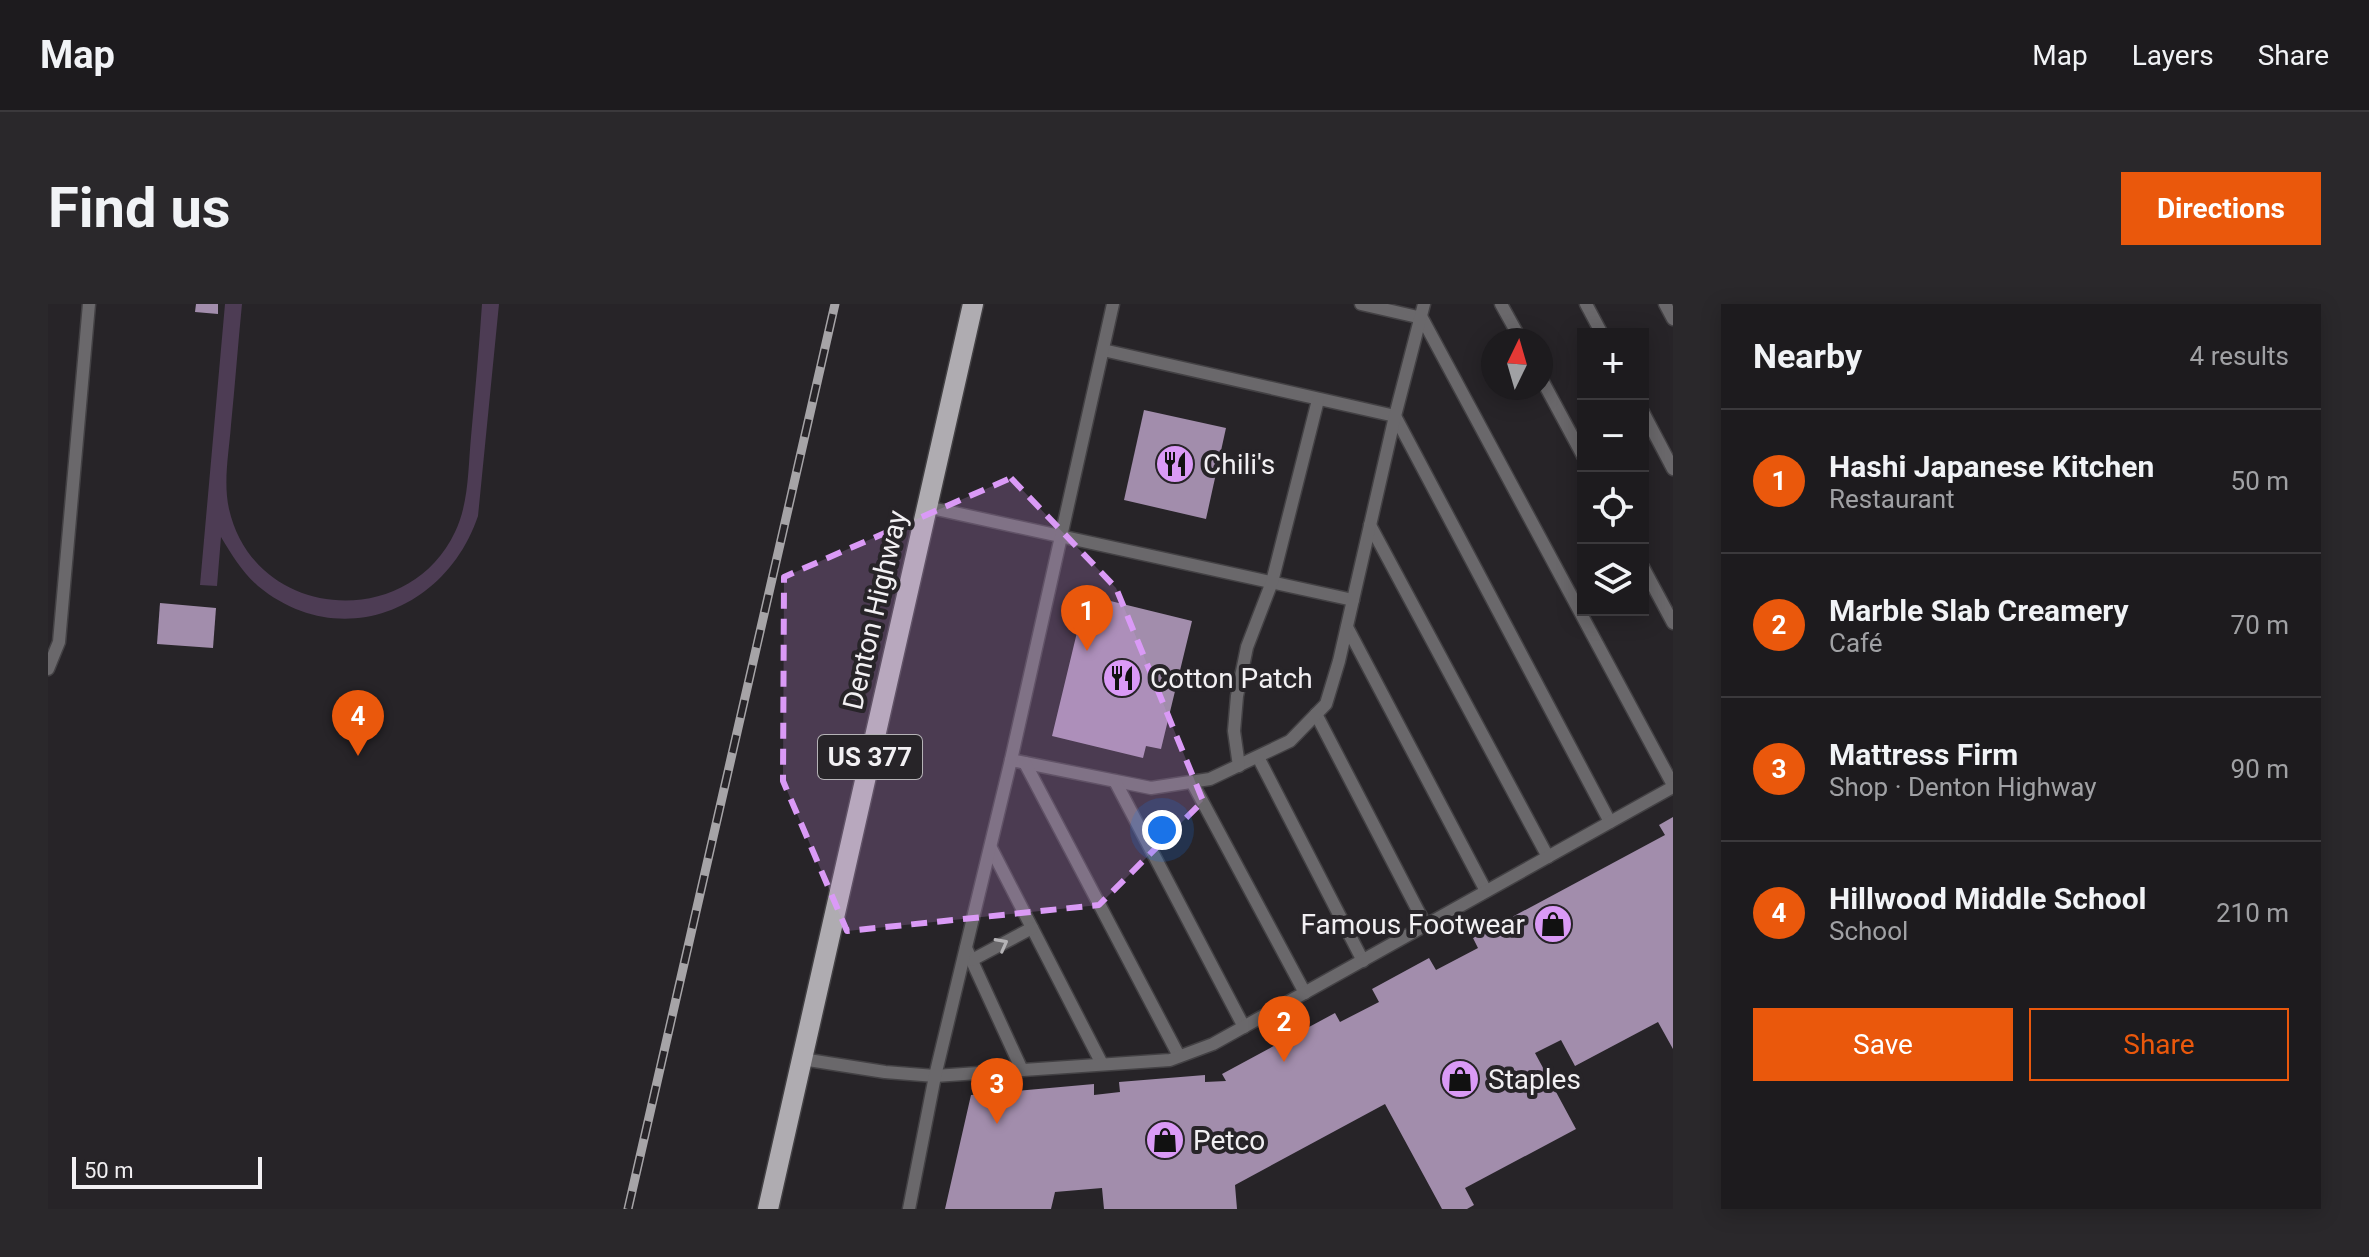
<!DOCTYPE html>
<meta charset="utf-8">
<style>
:root{--surface:#1d1b1e;--page:#2a282b;--text:#f1f3f6;--muted:#a0a1a4;--line:#3b393c;--accent:#ea580c}
body{margin:0;font-family:Roboto,sans-serif;background:var(--page);color:var(--text)}
.controls{position:absolute;right:24px;top:24px;display:grid;overflow:hidden;border-radius:0px;box-shadow:0 4px 20px #0003}
.controls button{width:72px;height:72px;display:grid;place-items:center;padding:0;border:0;border-bottom:2px solid var(--line);background:var(--surface);color:var(--text);font:40px sans-serif}
.compass{position:absolute;left:1433px;top:24px;width:72px;height:72px;border-radius:50%;background:var(--surface);box-shadow:0 4px 20px #0003;rotate:5deg}
.scale{position:absolute;left:24px;bottom:20px;width:190px;box-sizing:border-box;padding-left:8px;border:4px solid #f2f0f3;border-top:0;font-size:22px;line-height:28px;white-space:nowrap;color:#f2f0f3;-webkit-text-stroke:6px #272428;paint-order:stroke}
.you{position:absolute;left:1114px;top:526px;width:28px;height:28px;margin:-20px;border:6px solid #fff;border-radius:50%;background:#1a73e8;box-shadow:0 0 0 12px #1a73e833}
.badge{display:grid;place-items:center;width:52px;height:52px;border-radius:50%;background:var(--accent);color:#fff;font-size:26px;font-weight:700}
.pin{position:absolute;translate:-50% -66px;filter:drop-shadow(0 2px 4px #0008)}
.pin::after{content:'';position:absolute;top:42px;width:28px;height:24px;background:inherit;clip-path:polygon(0 0,100% 0,50% 100%)}
.list{margin:0;padding:0;list-style:none}
h2{display:flex;justify-content:space-between;align-items:center;height:104px;margin:0;padding:0 32px;font-size:34px}
h2 small{font-size:26px;font-weight:400;color:var(--muted)}
.list li{display:grid;grid-template-columns:52px 1fr auto;gap:24px;align-items:center;box-sizing:border-box;height:144px;padding:0 32px;border-top:2px solid var(--line)}
.list b{display:block;font-size:30px;white-space:nowrap}
.list p{margin:0;font-size:26px;white-space:nowrap;color:var(--muted)}
.list em{font-size:26px;font-style:normal;color:var(--muted)}
.actions{display:flex;gap:16px;padding:24px 32px}
.actions a{flex:1;padding:18px 0;border:2px solid var(--accent);border-radius:0px;text-align:center;font-size:28px;color:var(--accent)}
.actions .main{background:var(--accent);color:#fff}
.icon{flex:none;width:44px;height:44px;fill:none;stroke:currentColor;stroke-width:2;stroke-linecap:round;stroke-linejoin:round}
.map{position:relative;flex:none;width:1625px;height:905px;overflow:hidden;border-radius:0px}
header{display:flex;align-items:center;gap:48px;box-sizing:border-box;height:112px;padding:0 40px;background:var(--surface);border-bottom:2px solid var(--line)}
header strong{font-size:38px}
nav{display:flex;gap:44px;margin-inline-start:auto;font-size:28px}
.intro{display:flex;align-items:center;justify-content:space-between;box-sizing:border-box;height:192px;padding:0 48px}
h1{margin:0;font-size:56px}
.button{padding:20px 36px;border-radius:0px;background:var(--accent);color:#fff;font-size:28px;font-weight:700}
main{display:flex;gap:48px;padding:0 48px}
aside{flex:1;background:var(--surface);border-radius:0px;box-shadow:0 4px 20px #0003}
.map>svg:first-child{display:block}
.green{fill:#4d3c54}
.building{fill:#a28dac}
.lines{fill:none;stroke-linecap:round;stroke-linejoin:round}
.lane-casing{stroke:#434144;stroke-width:15}
.primary-casing{stroke:#434144;stroke-width:23}
.lane{stroke:#6a686b;stroke-width:12}
.primary{stroke:#afacb1;stroke-width:20}
.rail-casing{stroke:#a6a4a7;stroke-width:9}
.rail{stroke:#272428;stroke-width:6;stroke-dasharray:18;stroke-linecap:butt}
.oneway{stroke:#b5b3b6}
.marked{fill:#da9af6;fill-opacity:0.2;stroke:#da9af6;stroke-width:6;stroke-dasharray:16 10;stroke-linejoin:round}
.labels{text-anchor:middle;dominant-baseline:central;stroke-width:8;stroke-linejoin:round;paint-order:stroke}
.shield{fill:#272428;stroke:#b5b3b6;stroke-width:2}
.shield-label{font-size:26px;font-weight:bold;fill:#f2f0f3}
.poi-label{font-size:28px;fill:#f2f0f3;stroke:#272428;text-anchor:start}
.street-label{font-size:28px;fill:#f2f0f3;stroke:#272428}
</style>
<header>
<strong>Map</strong>
<nav><a>Map</a><a>Layers</a><a>Share</a></nav>
</header>
<div class="intro"><h1>Find us</h1><a class="button">Directions</a></div>
<main>
<div class="map">
<svg width="1625" height="905" viewBox="0 0 1625 905">
<rect width="100%" height="100%" fill="#272428"/>
<path class="green" d="M177,0H194C190,40 187,81 183,121C181,148 175,178 181,205C206,316 359,329 407,228C421,199 420,164 423,133C427,89 431,44 434,0H451L430,212C398,307 291,349 210,282C194,268 184,251 173,233L169,282L152,281Z"/>
<g class="building">
<polygon points="148,0 170,0 170,10 147,8"/>
<polygon points="1096,106 1178,124 1158,215 1076,196"/>
<polygon points="1038,291 1144,317 1113,445 1098,442 1095,454 1004,432"/>
<polygon points="112,299 168,304 165,344 109,340"/>
<polygon points="1625,513 1625,745 1610,718 1527,762 1513,736 1487,749 1528,825 1417,884 1426,901 1419,905 1394,905 1337,800 1187,881 1189,905 1056,905 1054,884 1007,888 1003,905 897,905 923,791 1046,780 1046,791 1072,788 1071,778 1157,771 1157,778 1178,777 1174,770 1287,709 1292,718 1331,698 1324,685 1381,654 1388,666 1430,644 1425,634 1617,531 1611,521"/>
</g>
<g class="lines">
<g class="lane-casing">
<g id="lane">
<polyline points="1313,0 1374,14 1625,481"/>
<polyline points="1453,0 1473,36"/>
<polyline points="1538,0 1554,30"/>
<polyline points="1617,0 1625,15"/>
<polyline points="1055,46 1347,112 1562,518"/>
<polyline points="1493,74 1535,152"/>
<polyline points="1595,108 1625,165"/>
<polyline points="879,203 1305,296"/>
<polyline points="1322,221 1500,553"/>
<polyline points="1595,263 1625,319"/>
<polyline points="1299,323 1438,587"/>
<polyline points="0,365 11,338 41,0"/>
<polyline points="1268,410 1378,622"/>
<polyline points="1210,453 1315,657"/>
<polyline points="963,456 1103,484 1162,475 1242,437 1278,400 1291,357 1347,112 1376,0"/>
<polyline points="977,459 1131,752"/>
<polyline points="1191,462 1186,427 1189,392 1199,343 1224,278 1270,96"/>
<polyline points="1067,477 1196,723"/>
<polyline points="1144,478 1257,689"/>
<polyline points="943,544 1054,760"/>
<polyline points="918,644 974,766"/>
<polyline points="924,656 984,624"/>
<polyline points="754,755 837,768 887,772 1122,756 1165,740 1625,483"/>
<polyline points="861,905 887,772 963,456 1065,0"/>
</g>
</g>
<g class="primary-casing">
<polyline id="primary" points="720,905 925,0"/>
</g>
<use href="#lane" class="lane"/>
<use href="#primary" class="primary"/>
<g class="rail-casing">
<polyline id="rail" points="580,905 787,0"/>
</g>
<use href="#rail" class="rail"/>
</g>
<defs><path id="oneway-chevron" d="M-2-3.5L2.5 0L-2 3.5" fill="none" stroke-width="1.6" stroke-linecap="round" stroke-linejoin="round" transform="scale(2)"/></defs>
<use class="oneway" href="#oneway-chevron" transform="translate(954 640) rotate(-28)"/>
<path class="marked" d="M963,174L1068,284L1155,497L1051,601L799,627L735,477L736,273Z"/>
<defs>
<g id="restaurant-disc" transform="scale(2)"><circle r="9.5" fill="#da9af6" stroke="#272428"/><path d="M-5-6h1v4h1v-4h1v4h1v-4h1v5L-1.5 .5V6h-2V.5L-5-1ZM5-6V6H3V1.5H1.5Q1.5-4 5-6Z" fill="#111"/></g>
<g id="shop-disc" transform="scale(2)"><circle r="9.5" fill="#da9af6" stroke="#272428"/><path d="M-5-2.5h2.3a2.7 3.5 0 0 1 5.4 0H5L5.5 6h-11ZM-1.5-2.5h3a1.5 2.3 0 0 0-3 0Z" fill="#111"/></g>
</defs>
<g fill-rule="evenodd">
<use href="#restaurant-disc" x="1127" y="160"/>
<use href="#restaurant-disc" x="1074" y="374"/>
<use href="#shop-disc" x="1505" y="620"/>
<use href="#shop-disc" x="1412" y="775"/>
<use href="#shop-disc" x="1117" y="836"/>
</g>
<g class="labels">
<rect class="shield" x="770" y="431" width="104" height="44" rx="6"/>
<g class="shield-label">
<text x="822" y="453">US 377</text>
</g>
<g class="poi-label">
<text x="1155" y="160">Chili's</text>
<text x="1102" y="374">Cotton Patch</text>
<text x="1477" y="620" text-anchor="end">Famous Footwear</text>
<text x="1440" y="775">Staples</text>
<text x="1145" y="836">Petco</text>
</g>
<g class="street-label">
<text transform="translate(827 306) rotate(-77)">Denton Highway</text>
</g>
</g>
</svg>
<div class="controls">
<button>+</button>
<button>−</button>
<button><svg class="icon" aria-label="locate" viewBox="0 0 24 24"><circle cx="12" cy="12" r="6"/><path d="M12 2v4M12 18v4M2 12h4M18 12h4"/></svg></button>
<button><svg class="icon" aria-label="layers" viewBox="0 0 24 24"><path d="M12 4l9 5-9 5-9-5zM3 14l9 5 9-5"/></svg></button>
</div>
<svg class="compass" viewBox="-18 -18 36 36"><path d="M0-13l5 13h-10z" fill="#e53935"/><path d="M0 13l5-13h-10z" fill="#a0a1a4"/></svg>
<div class="scale">50 m</div>
<div class="you"></div>
<div class="pin badge" style="left:1039px;top:347px">1</div>
<div class="pin badge" style="left:1236px;top:758px">2</div>
<div class="pin badge" style="left:949px;top:820px">3</div>
<div class="pin badge" style="left:310px;top:452px">4</div>
</div>
<aside>
<h2>Nearby<small>4 results</small></h2>
<ul class="list">
<li><span class="badge">1</span><div><b>Hashi Japanese Kitchen</b><p>Restaurant</p></div><em>50 m</em></li>
<li><span class="badge">2</span><div><b>Marble Slab Creamery</b><p>Café</p></div><em>70 m</em></li>
<li><span class="badge">3</span><div><b>Mattress Firm</b><p>Shop · Denton Highway</p></div><em>90 m</em></li>
<li><span class="badge">4</span><div><b>Hillwood Middle School</b><p>School</p></div><em>210 m</em></li>
</ul>
<div class="actions"><a class="main">Save</a><a>Share</a></div>
</aside>
</main>
